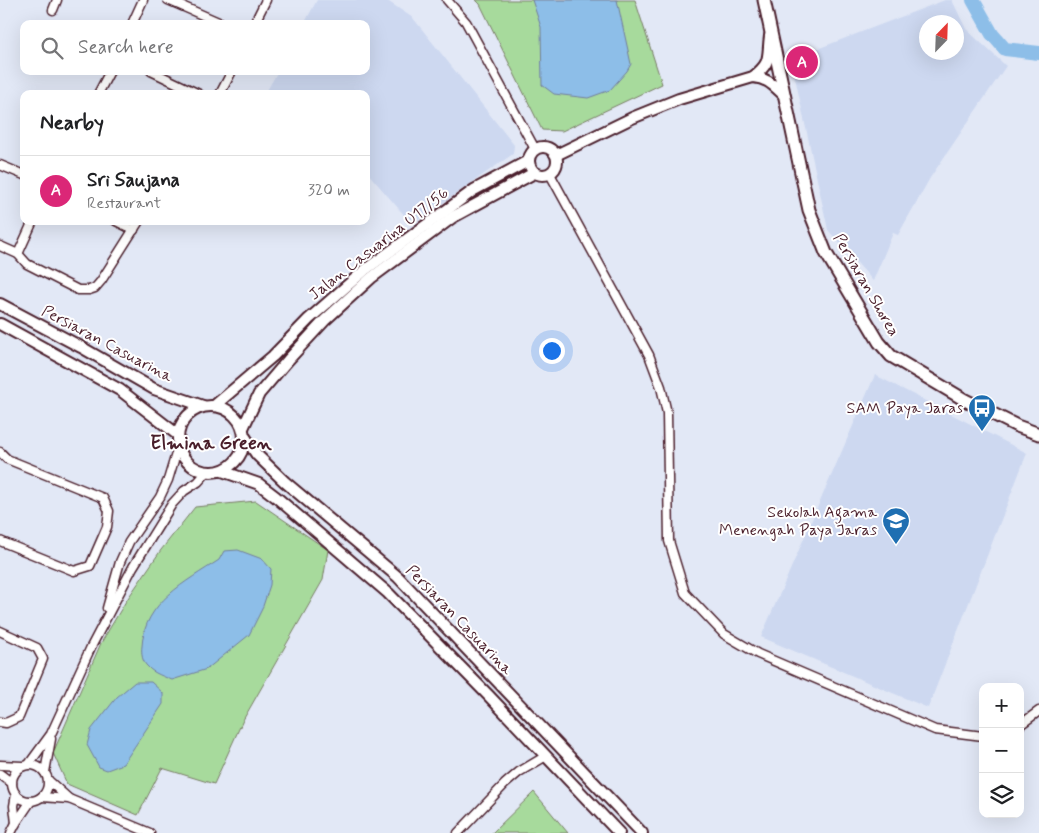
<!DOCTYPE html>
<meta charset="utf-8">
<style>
:root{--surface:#fff;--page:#f6f6f6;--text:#202124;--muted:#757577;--line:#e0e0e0;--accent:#db2777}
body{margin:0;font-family:Mynerve,sans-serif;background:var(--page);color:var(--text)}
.controls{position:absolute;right:15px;bottom:15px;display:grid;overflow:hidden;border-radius:10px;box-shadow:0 5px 20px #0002}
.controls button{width:45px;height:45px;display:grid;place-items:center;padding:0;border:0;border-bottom:1px solid var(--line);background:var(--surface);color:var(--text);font:25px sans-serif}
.compass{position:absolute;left:919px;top:15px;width:45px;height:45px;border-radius:50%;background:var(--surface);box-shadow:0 5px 20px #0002;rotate:23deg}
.you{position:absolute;left:551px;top:350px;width:18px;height:18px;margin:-12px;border:4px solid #fff;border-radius:50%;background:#1a73e8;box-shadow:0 0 0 8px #1a73e833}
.badge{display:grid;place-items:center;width:32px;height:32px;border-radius:50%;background:var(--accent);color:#fff;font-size:16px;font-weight:700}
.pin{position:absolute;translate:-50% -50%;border:2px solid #fff;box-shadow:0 1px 5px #0006}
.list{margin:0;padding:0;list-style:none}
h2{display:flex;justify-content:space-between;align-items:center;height:65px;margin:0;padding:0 20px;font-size:21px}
h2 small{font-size:16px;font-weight:400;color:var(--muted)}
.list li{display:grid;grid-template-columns:32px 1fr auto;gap:15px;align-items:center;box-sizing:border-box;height:70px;padding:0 20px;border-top:1px solid var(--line)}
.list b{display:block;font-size:19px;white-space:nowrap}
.list p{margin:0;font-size:16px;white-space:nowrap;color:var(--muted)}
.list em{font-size:16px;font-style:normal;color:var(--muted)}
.icon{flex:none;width:28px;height:28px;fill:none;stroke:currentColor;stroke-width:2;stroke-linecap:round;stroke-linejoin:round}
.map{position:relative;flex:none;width:1039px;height:833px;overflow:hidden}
.search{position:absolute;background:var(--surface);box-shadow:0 5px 20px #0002;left:20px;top:20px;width:350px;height:55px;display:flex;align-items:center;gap:12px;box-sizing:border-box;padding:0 18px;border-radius:10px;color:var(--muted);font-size:19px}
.panel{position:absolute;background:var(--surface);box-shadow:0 5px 20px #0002;left:20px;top:90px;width:350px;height:135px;border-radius:10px}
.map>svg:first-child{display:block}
.built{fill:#cdd8f0;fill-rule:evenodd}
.green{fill:#a7da9c;stroke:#787c64}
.water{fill:#8dbee8;stroke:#727e9c}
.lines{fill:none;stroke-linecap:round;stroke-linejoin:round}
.river{stroke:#8dbee8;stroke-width:14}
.minor-casing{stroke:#4a1f2b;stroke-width:11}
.tertiary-casing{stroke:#4a1f2b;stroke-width:14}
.secondary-casing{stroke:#4a1f2b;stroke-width:15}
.minor{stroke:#fff;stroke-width:8}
.tertiary{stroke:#fff;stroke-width:10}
.secondary{stroke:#fff;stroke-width:11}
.labels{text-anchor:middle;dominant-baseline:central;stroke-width:4;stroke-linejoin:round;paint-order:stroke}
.street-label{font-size:16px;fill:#4a1f2b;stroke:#fff}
.poi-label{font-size:16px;fill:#4a1f2b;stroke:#fff;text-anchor:end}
.quarter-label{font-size:19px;font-weight:bold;fill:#4a1f2b;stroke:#fff}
</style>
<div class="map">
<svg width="1039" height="833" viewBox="0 0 1039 833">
<rect width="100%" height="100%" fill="#e2e8f6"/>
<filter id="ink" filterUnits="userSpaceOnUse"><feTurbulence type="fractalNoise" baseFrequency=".02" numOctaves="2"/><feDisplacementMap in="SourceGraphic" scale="10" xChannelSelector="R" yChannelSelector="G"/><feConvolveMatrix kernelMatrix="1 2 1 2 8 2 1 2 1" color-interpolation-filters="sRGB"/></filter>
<g filter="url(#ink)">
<g class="built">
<polygon points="317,0 386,0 413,18 514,145 513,154 412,224 366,171 366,94 265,94 278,71 366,71 366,24 304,24"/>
<path d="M945,0H952L966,29L1006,66L930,178L898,235L893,233L873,281L828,230L791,59ZM956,22V52H926V22Z"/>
<polygon points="875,375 1027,453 928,708 761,637"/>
</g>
<g class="green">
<polygon points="476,0 635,0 662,84 562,131 542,130 480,4"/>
<polygon points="256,501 328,550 323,580 243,720 214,784 162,768 138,815 67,784 53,753 101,643 126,601 161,550 195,507"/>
<polygon points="534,792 568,833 492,833"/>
</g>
<g class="water">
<polygon points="532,0 617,0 631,64 627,71 610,90 588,98 554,94 542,85 541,27"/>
<path d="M238,550L262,559L271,569L270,585L262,609L249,635L207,669L172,680C165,677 153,673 148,667C142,662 141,653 142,646C144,602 186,582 219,560L224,551Z"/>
<polygon points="135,682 151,682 163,693 163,704 123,764 107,770 99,767 87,745 91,730 117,697"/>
</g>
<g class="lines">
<polyline class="river" points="973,0 992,34 1005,49 1039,53"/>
<g class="minor-casing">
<g id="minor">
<polyline points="168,0 223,24"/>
<polyline points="447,0 466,22 535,149"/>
<polyline points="53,10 57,0"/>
<polyline points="132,24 143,0"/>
<polyline points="254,24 266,0"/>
<polyline points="151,71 199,94"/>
<polyline points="98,94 110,71"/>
<polyline points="220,94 232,71"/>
<polyline points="0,165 24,175"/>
<polyline points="550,174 649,355 661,387 667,413 669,541 685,593 724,634 758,654 935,730 983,736"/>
<polyline points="116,221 134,230"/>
<polyline points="0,246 18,254 27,264 78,290 89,290 95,288 101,281 139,221"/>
<polyline points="18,254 33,221"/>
<polyline points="0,452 7,459 103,498 109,511 107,527 90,566 74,571 0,541"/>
<polyline points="107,608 120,562 129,542 160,497 168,480 178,447"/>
<polyline points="0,631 37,648 43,659 19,717 6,723 0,722"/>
<polyline points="1020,725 1039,711"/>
<polyline points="29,764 51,734 91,647 133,567 172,504 184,491 198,482 207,472"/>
<circle cx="30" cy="783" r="18"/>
<polyline points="0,765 22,766"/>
<polyline points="45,772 51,739"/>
<polyline points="0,774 12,783"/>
<polyline points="48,780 69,799"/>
<polyline points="42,797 69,799 150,833"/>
<polyline points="16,823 14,806 16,794"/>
<polyline points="11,833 16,823 31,801"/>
<polyline points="458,833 505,784 519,772 546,756"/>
</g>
</g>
<g class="tertiary-casing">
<g id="tertiary">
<path d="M753,77C767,78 773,85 783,94"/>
<circle cx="543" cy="161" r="14"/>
<path d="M556,155L632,118L679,99L753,77C772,62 767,58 770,36"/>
<polyline points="0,304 81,347 154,389 203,406"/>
<polyline points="0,324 120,390 178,435"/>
<circle cx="211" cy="439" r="33"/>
<polyline points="214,406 273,356 309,319 365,270 474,190 528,161"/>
<polyline points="243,428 259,394 288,360 325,320 371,278 453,217 534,173"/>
<polyline points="245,437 257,455 285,482 398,577 642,833"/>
<polyline points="222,471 259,484 276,497 388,593 489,696 619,833"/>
</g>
</g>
<g class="secondary-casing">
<polyline id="secondary" points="764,0 809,210 826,253 879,342 891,356 965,400 1017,426 1039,434"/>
</g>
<use href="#minor" class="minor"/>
<use href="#tertiary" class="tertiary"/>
<use href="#secondary" class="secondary"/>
</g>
</g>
<defs>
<g id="bus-pin" transform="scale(1.4375)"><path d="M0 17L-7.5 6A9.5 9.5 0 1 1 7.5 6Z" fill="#1f6fb2" stroke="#fff"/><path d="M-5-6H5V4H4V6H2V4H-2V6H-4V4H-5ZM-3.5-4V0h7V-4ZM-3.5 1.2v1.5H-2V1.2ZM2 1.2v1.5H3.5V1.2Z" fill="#fff"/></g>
<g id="school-pin" transform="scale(1.4375)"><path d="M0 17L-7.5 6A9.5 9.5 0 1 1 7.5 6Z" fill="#1f6fb2" stroke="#fff"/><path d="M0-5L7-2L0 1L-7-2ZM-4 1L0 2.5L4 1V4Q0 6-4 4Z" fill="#fff"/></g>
</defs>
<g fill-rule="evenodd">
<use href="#bus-pin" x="982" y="408"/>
<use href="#school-pin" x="896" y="521"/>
</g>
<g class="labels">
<g class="street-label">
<text transform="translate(379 244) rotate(-38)">Jalan Casuarina U17/56</text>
<text transform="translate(866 285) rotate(60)">Persiaran Shorea</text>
<text transform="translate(107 344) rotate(28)">Persiaran Casuarina</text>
<text transform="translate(459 620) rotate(46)">Persiaran Casuarina</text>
</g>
<g class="poi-label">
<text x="963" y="408">SAM Paya Jaras</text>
<text x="877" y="512">Sekolah Agama<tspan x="877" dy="18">Menengah Paya Jaras</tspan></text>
</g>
<g class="quarter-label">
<text x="211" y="443">Elmina Green</text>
</g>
</g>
</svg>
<div class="controls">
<button>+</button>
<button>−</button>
<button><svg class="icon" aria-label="layers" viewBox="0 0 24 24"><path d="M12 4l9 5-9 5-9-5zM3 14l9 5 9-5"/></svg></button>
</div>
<svg class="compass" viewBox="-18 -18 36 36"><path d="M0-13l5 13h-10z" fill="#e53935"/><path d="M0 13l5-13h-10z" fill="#757577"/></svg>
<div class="you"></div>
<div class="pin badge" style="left:802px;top:62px">A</div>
<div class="search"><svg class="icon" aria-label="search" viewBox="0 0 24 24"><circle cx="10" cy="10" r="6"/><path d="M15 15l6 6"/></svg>Search here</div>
<section class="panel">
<h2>Nearby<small></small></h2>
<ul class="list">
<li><span class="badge">A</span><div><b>Sri Saujana</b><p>Restaurant</p></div><em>320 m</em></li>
</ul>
</section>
</div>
